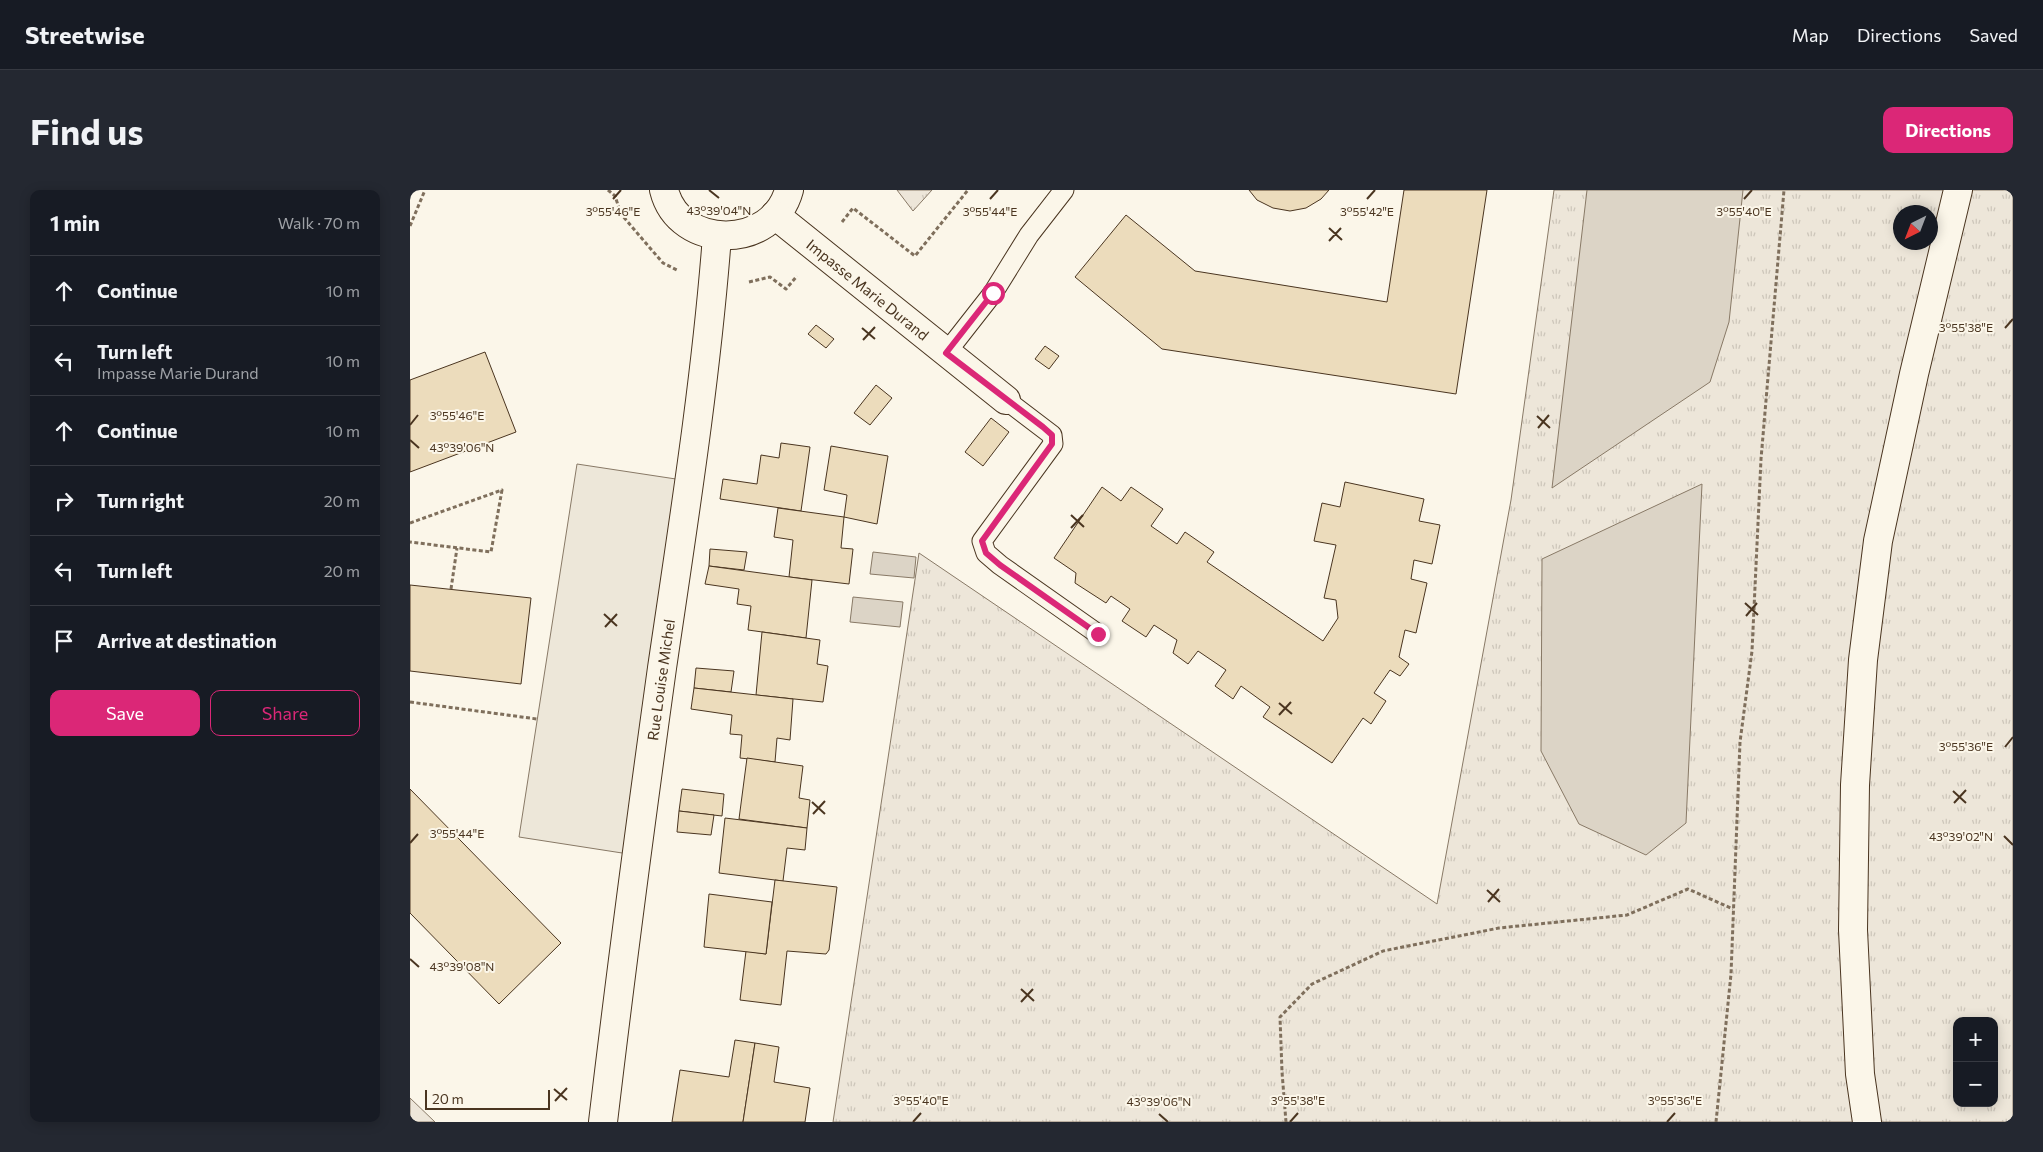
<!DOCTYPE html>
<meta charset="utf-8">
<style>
:root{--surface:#171b24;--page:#242831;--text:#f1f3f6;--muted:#9ea1a6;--line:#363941;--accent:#db2777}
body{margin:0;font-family:Commissioner,sans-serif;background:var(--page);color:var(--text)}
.controls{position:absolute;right:15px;bottom:15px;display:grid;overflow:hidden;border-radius:10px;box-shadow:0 2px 12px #0003}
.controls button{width:45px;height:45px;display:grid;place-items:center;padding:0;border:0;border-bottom:1px solid var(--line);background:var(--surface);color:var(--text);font:25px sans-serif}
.compass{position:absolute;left:1483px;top:15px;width:45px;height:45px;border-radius:50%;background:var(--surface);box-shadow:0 2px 12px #0003;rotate:222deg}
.scale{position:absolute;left:15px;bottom:12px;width:125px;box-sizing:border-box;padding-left:5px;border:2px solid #4a3520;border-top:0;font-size:14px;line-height:18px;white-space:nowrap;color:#4a3520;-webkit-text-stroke:4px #fbf6e9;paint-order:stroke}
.stop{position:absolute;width:15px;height:15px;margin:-11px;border:4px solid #db2777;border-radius:50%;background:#fff}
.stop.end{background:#db2777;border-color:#fff;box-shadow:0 1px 5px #0008}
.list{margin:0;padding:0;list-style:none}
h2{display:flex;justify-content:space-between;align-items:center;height:65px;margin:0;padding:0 20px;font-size:21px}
h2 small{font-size:16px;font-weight:400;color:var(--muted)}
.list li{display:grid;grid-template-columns:32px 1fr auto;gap:15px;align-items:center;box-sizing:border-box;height:70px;padding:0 20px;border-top:1px solid var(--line)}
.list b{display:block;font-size:19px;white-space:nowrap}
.list p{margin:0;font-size:16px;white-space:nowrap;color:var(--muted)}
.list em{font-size:16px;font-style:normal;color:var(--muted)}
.actions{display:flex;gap:10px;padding:15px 20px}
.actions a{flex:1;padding:11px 0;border:1px solid var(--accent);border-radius:10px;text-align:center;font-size:18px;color:var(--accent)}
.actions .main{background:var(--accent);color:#fff}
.icon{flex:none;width:28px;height:28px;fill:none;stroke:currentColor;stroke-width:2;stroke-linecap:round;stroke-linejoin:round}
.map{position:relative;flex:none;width:1603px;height:932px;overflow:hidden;border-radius:10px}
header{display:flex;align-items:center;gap:30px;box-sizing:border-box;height:70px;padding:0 25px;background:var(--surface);border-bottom:1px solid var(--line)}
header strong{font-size:24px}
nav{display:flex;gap:28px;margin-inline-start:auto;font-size:18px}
.intro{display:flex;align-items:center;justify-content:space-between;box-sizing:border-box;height:120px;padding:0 30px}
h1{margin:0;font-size:35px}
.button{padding:12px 22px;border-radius:10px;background:var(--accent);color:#fff;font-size:18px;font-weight:700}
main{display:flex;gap:30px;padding:0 30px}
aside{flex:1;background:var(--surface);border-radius:10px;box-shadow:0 2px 12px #0003}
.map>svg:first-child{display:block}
.grass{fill:url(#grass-tufts);stroke:#887966;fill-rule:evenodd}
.green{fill:#ede6d9;stroke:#887966}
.parking{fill:#ede7d9;stroke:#887966}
.water{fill:#dcd4c6;stroke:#887966}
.building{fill:#ecdcbc;stroke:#4a3520}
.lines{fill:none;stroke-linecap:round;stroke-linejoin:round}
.service-casing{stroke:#4a3520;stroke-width:21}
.minor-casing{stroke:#4a3520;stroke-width:30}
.primary-casing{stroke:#4a3520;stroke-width:30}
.path{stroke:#7f6f5c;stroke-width:3;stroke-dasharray:4 2.5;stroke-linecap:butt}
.service{stroke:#fbf6e9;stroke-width:19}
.minor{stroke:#fbf6e9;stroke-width:28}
.primary{stroke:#fbf6e9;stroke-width:28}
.route{stroke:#db2777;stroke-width:6}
.ticks{fill:none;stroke:#4a3520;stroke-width:2}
.labels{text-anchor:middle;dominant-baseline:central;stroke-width:4;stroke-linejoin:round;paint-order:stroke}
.street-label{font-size:15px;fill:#4a3520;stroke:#fbf6e9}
.ticks-label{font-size:12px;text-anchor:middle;fill:#4a3520;stroke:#fbf6e9;stroke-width:4;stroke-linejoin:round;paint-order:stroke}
</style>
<header>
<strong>Streetwise</strong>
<nav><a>Map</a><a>Directions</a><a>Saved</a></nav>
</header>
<div class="intro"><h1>Find us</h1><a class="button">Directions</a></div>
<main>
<aside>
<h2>1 min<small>Walk · 70 m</small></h2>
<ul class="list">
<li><svg class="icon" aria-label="ahead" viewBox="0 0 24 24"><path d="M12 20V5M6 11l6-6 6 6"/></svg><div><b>Continue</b></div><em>10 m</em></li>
<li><svg class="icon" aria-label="left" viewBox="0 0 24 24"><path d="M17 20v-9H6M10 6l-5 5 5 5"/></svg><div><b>Turn left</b><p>Impasse Marie Durand</p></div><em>10 m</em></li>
<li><svg class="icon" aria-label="ahead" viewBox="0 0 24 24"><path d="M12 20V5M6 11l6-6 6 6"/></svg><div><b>Continue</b></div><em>10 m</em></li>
<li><svg class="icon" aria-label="right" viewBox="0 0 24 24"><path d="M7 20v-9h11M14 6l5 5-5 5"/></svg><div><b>Turn right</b></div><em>20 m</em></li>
<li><svg class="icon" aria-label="left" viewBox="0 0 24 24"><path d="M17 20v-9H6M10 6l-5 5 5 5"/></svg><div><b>Turn left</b></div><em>20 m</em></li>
<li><svg class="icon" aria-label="arrive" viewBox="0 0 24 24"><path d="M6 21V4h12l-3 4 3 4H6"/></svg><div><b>Arrive at destination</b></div></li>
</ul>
<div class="actions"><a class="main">Save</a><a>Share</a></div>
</aside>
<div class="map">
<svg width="1603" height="932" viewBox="0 0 1603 932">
<defs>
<pattern id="grass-tufts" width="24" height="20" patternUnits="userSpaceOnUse" patternTransform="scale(1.25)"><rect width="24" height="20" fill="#ede6d9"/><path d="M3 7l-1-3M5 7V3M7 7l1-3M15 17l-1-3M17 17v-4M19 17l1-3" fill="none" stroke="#cdc6ba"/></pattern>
</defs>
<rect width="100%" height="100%" fill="#fbf6e9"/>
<g class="grass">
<polygon points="487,0 522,0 503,21"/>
<path d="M1144,0H1603V932H423L509,363L1027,714L1101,310ZM1490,22H1520V52H1490ZM1547,831H1584V913H1547Z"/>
</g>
<polygon class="green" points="0,908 25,932 0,932"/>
<polygon class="parking" points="167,274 279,291 225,665 109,647"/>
<g class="water">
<polygon points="1177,0 1333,0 1319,132 1300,192 1142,298"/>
<polygon points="1292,294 1276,633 1236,665 1169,634 1131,561 1132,369"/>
<polygon points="463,362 506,367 504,388 460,384"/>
<polygon points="443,407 493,412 490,437 440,432"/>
</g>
<g class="building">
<polygon points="839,0 919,0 911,9 896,18 880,21 863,18 847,10"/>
<polygon points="994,0 1077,0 1046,204 752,159 665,87 716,25 785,81 977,112"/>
<polygon points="406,135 424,149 416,158 398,144"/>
<polygon points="635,156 649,166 639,179 625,169"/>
<polygon points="75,162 106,242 0,282 0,190"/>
<polygon points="466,195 482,208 460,235 444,223"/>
<polygon points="581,228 599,242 573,276 555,262"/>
<polygon points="371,253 400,257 391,321 310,309 313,289 347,294 351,265 369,268"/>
<polygon points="421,256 478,266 467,334 434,327 437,305 414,300"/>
<polygon points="935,292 1014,309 1009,331 1030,335 1022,374 1004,370 1001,389 1017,393 1006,443 995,440 989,467 999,474 990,486 980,480 964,503 976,511 961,534 953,528 922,573 853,527 860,517 831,496 823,509 805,496 816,480 788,461 778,474 763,463 767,450 744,435 736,447 712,431 720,419 701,406 696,413 665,393 666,383 644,368 692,297 711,311 721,297 753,319 741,336 767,354 775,342 804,362 797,372 913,451 928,428 926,410 914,408 926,355 904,351 912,313 930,317"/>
<polygon points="368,318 434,327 431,358 443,359 439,394 379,387 383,350 364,347"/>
<polygon points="300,359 337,362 334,380 299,376"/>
<polygon points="299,376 402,390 396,448 338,440 341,416 327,414 329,399 295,394"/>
<polygon points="0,395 121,408 111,494 0,481"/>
<polygon points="352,442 410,450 407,474 418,476 413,512 346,505"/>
<polygon points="286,478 324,481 321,502 284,498"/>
<polygon points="284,498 383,509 380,550 367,548 365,572 330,568 332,545 320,544 322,525 281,519"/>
<polygon points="337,568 393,576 389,608 400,610 397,638 329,629"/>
<polygon points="0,599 151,753 89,814 0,723"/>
<polygon points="272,599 314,604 312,626 269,621"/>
<polygon points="269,621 304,625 301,645 267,642"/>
<polygon points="315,628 397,638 395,660 377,658 373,691 309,683"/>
<polygon points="365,690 427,697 419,760 416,764 377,761 371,815 330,810 336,761 356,764"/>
<polygon points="299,704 362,712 356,764 294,757"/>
<polygon points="325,850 345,853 333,932 262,932 270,880 319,887"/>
<polygon points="345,853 369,857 364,892 400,898 395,932 333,932"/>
</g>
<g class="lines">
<g class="service-casing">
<g id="service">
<polyline points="536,163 583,103 619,45 654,0"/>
<polyline points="596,210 642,245 643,254 572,351 576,363 590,375 688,444"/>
</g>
</g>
<g class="minor-casing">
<g id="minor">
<path d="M254,0C269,61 363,60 379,0"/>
<path id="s1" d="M365,25L596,210"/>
<path id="s2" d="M193,932C211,780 231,629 252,478C273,335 296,191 307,46"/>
</g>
</g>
<g class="primary-casing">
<polyline id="primary" points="1457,932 1450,884 1443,740 1445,595 1453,470 1468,351 1504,184 1548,0"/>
</g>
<g class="path">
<polyline points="198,0 205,6 211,24 240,58 253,73 267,80"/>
<polyline points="432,32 443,18 505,66 558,0"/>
<polyline points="0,36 15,0"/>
<polyline points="339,92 360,87 376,99 387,86"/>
<polyline points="0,333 92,300 81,362 0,352"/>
<polyline points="41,399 47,358"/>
<polyline points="0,512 127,529"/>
<polyline points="876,932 872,882 870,827 902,794 973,761 1089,738 1217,725 1278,699 1323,719"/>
<polyline points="1306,932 1321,784 1330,552 1342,461 1351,269 1374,0"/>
</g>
<use href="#service" class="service"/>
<use href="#minor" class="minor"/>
<use href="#primary" class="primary"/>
</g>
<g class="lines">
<polyline class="route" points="583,103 536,163 633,237 642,245 642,254 572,351 576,363 590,375 688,444"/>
</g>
<path class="ticks" d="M299,0L309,8M203,9L211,0M580,9L588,0M957,9L965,0M1334,9L1342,0M919,38L932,50M919,51L931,38M452,138L465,149M1595,138L1603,129M453,150L465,137M1127,226L1140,238M0,235L8,225M1128,238L1139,225M0,250L9,258M661,325L674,337M661,338L673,325M1335,413L1348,425M194,424L207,436M1336,426L1347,413M195,437L207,424M869,513L882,524M869,525L881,512M1595,557L1603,547M1543,601L1556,613M402,612L415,624M1544,613L1556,600M403,624L415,611M1594,646L1603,655M0,653L8,644M1077,700L1090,712M1078,712L1089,699M0,769L9,777M611,799L624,811M611,812L623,799M144,899L157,910M145,911L157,898M749,924L758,932M503,932L511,923M880,932L888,923M1257,932L1265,923"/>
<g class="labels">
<g class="street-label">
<text stroke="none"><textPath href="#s1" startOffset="119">Impasse Marie Durand</textPath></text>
<text stroke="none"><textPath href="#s2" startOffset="446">Rue Louise Michel</textPath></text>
</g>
</g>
<g class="ticks-label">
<text x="309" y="25">43°39'04"N</text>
<text x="203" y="26">3°55'46"E</text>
<text x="580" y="26">3°55'44"E</text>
<text x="957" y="26">3°55'42"E</text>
<text x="1334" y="26">3°55'40"E</text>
<text x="1556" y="142">3°55'38"E</text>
<text x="47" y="230">3°55'46"E</text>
<text x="52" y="262">43°39'06"N</text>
<text x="1556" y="561">3°55'36"E</text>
<text x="47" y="648">3°55'44"E</text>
<text x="1551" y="651">43°39'02"N</text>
<text x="52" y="781">43°39'08"N</text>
<text x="511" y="915">3°55'40"E</text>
<text x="888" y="915">3°55'38"E</text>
<text x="1265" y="915">3°55'36"E</text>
<text x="749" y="916">43°39'06"N</text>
</g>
</svg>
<div class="controls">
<button>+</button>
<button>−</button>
</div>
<svg class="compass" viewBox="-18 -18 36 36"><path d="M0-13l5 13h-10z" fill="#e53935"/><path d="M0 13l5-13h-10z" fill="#9ea1a6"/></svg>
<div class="scale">20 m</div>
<div class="stop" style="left:583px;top:103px"></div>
<div class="stop end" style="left:688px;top:444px"></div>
</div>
</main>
